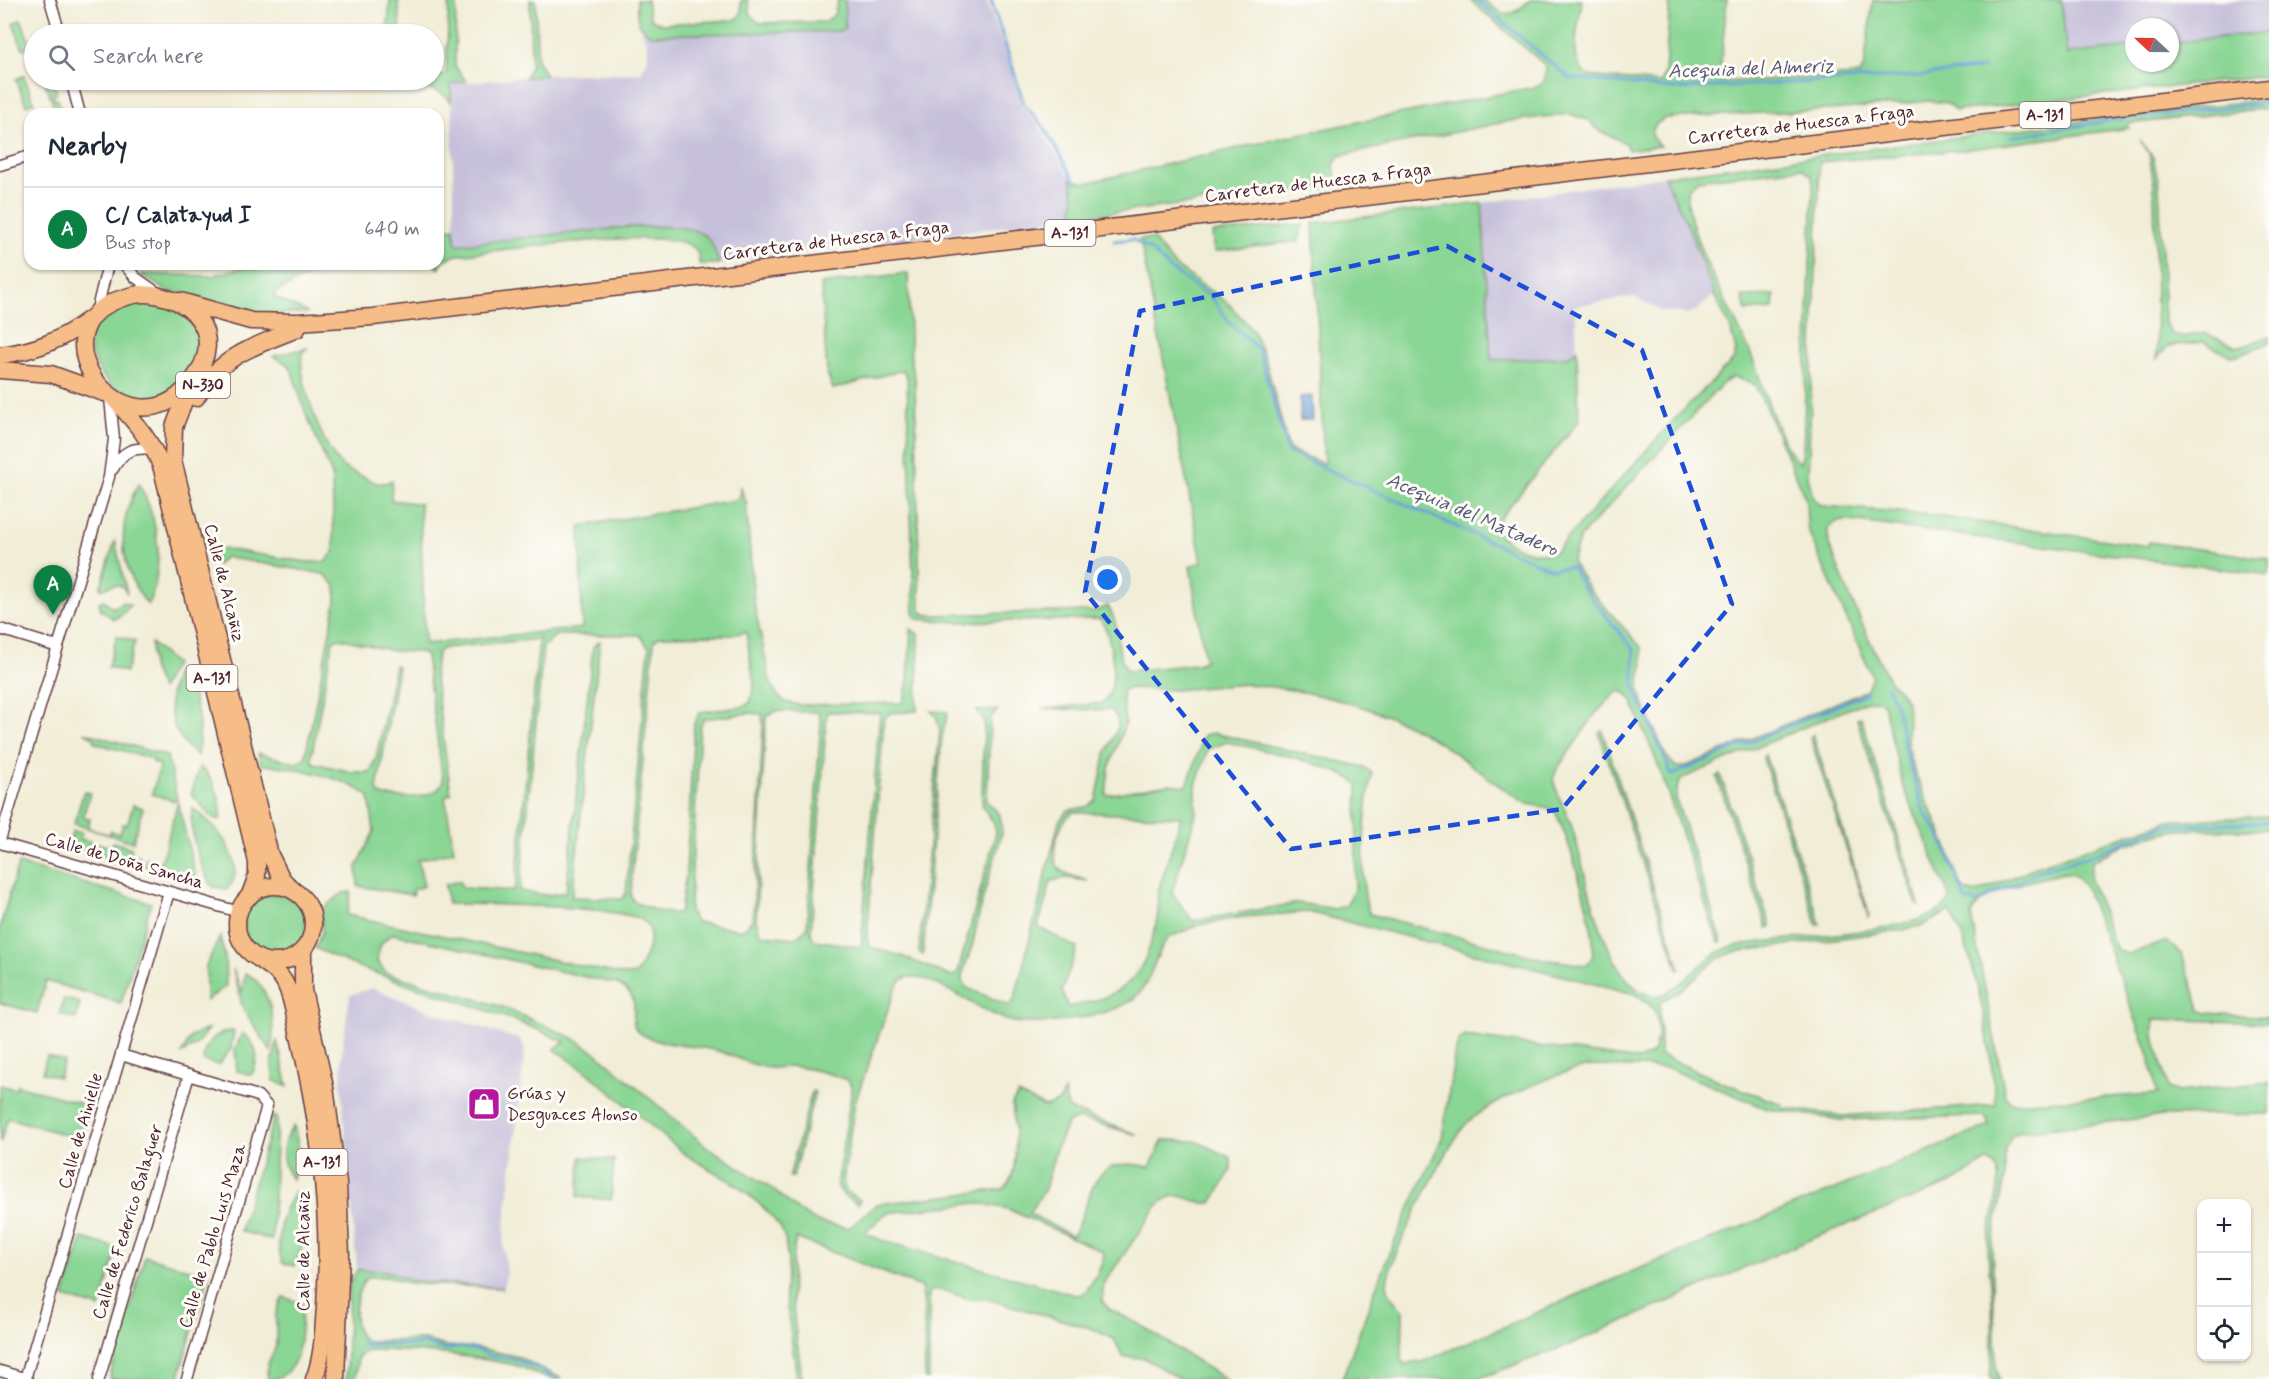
<!DOCTYPE html>
<meta charset="utf-8">
<style>
:root{--surface:#fff;--page:#f6f6f7;--text:#1f2937;--muted:#747a83;--line:#e0e1e3;--accent:#0b8043}
body{margin:0;font-family:Mynerve,sans-serif;background:var(--page);color:var(--text)}
.controls{position:absolute;right:18px;bottom:18px;display:grid;overflow:hidden;border-radius:12px;box-shadow:0 2px 4px #0004}
.controls button{width:54px;height:54px;display:grid;place-items:center;padding:0;border:0;border-bottom:2px solid var(--line);background:var(--surface);color:var(--text);font:30px sans-serif}
.compass{position:absolute;left:2125px;top:18px;width:54px;height:54px;border-radius:50%;background:var(--surface);box-shadow:0 2px 4px #0004;rotate:292deg}
.you{position:absolute;left:1108px;top:580px;width:21px;height:21px;margin:-15px;border:4px solid #fff;border-radius:50%;background:#1a73e8;box-shadow:0 0 0 9px #1a73e833}
.badge{display:grid;place-items:center;width:39px;height:39px;border-radius:50%;background:var(--accent);color:#fff;font-size:20px;font-weight:700}
.pin{position:absolute;translate:-50% -50px;filter:drop-shadow(0 2px 3px #0008)}
.pin::after{content:'';position:absolute;top:32px;width:21px;height:18px;background:inherit;clip-path:polygon(0 0,100% 0,50% 100%)}
.list{margin:0;padding:0;list-style:none}
h2{display:flex;justify-content:space-between;align-items:center;height:78px;margin:0;padding:0 24px;font-size:26px}
h2 small{font-size:20px;font-weight:400;color:var(--muted)}
.list li{display:grid;grid-template-columns:39px 1fr auto;gap:18px;align-items:center;box-sizing:border-box;height:84px;padding:0 24px;border-top:2px solid var(--line)}
.list b{display:block;font-size:22px;white-space:nowrap}
.list p{margin:0;font-size:20px;white-space:nowrap;color:var(--muted)}
.list em{font-size:20px;font-style:normal;color:var(--muted)}
.icon{flex:none;width:33px;height:33px;fill:none;stroke:currentColor;stroke-width:2;stroke-linecap:round;stroke-linejoin:round}
.map{position:relative;flex:none;width:2269px;height:1379px;overflow:hidden}
.search{position:absolute;background:var(--surface);box-shadow:0 2px 4px #0004;left:24px;top:24px;width:420px;height:66px;display:flex;align-items:center;gap:15px;box-sizing:border-box;padding:0 21px;border-radius:33px;color:var(--muted);font-size:22px}
.panel{position:absolute;background:var(--surface);box-shadow:0 2px 4px #0004;left:24px;top:108px;width:420px;height:162px;border-radius:18px}
.map>svg:first-child{display:block}
.industrial{fill:#c6c0da}
.green{fill:#8ad694;stroke:#6a7a60;stroke-width:1.5;fill-rule:evenodd}
.water{fill:#6ba0d8;stroke:#5a6082;stroke-width:1.5}
.lines{fill:none;stroke-linecap:round;stroke-linejoin:round}
.stream{stroke:#6ba0d8;stroke-width:3}
.street-casing{stroke:#633e45;stroke-width:13}
.primary-casing{stroke:#633e45;stroke-width:19}
.street{stroke:#fff;stroke-width:10}
.primary{stroke:#f7bd88;stroke-width:16}
.marked{fill:none;stroke:#1d4ed8;stroke-width:4.5;stroke-dasharray:12 8;stroke-linejoin:round}
.labels{text-anchor:middle;dominant-baseline:central;stroke-width:6;stroke-linejoin:round;paint-order:stroke}
.shield{fill:#fdfcf7;stroke:#806168;stroke-width:1.5}
.shield-label{font-size:16px;font-weight:bold;fill:#4a1f2b}
.street-label{font-size:18px;fill:#4a1f2b;stroke:#fdfcf7}
.poi-label{font-size:18px;fill:#4a1f2b;stroke:#fdfcf7;text-anchor:start}
.water-label{font-size:20px;font-style:italic;fill:#595979;stroke:#fdfcf7}
</style>
<div class="map">
<svg width="2269" height="1379" viewBox="0 0 2269 1379">
<rect width="100%" height="100%" fill="#fdfcf7"/>
<filter id="ink" filterUnits="userSpaceOnUse"><feTurbulence type="fractalNoise" baseFrequency=".0167" numOctaves="2"/><feDisplacementMap in="SourceGraphic" scale="12" xChannelSelector="R" yChannelSelector="G"/><feConvolveMatrix kernelMatrix="1 2 1 2 8 2 1 2 1" color-interpolation-filters="sRGB"/></filter>
<filter id="wash" filterUnits="userSpaceOnUse"><feTurbulence type="fractalNoise" baseFrequency=".008" numOctaves="4" result="noise"/><feDisplacementMap in="SourceGraphic" scale="24" xChannelSelector="R" yChannelSelector="G"/><feGaussianBlur stdDeviation="1.35" result="paint"/><feColorMatrix in="noise" values="0 0 0 0 0 0 0 0 0 0 0 0 0 0 0 0 0 1.4 0 .05"/><feComposite in="paint" operator="in"/></filter>
<g filter="url(#wash)">
<rect width="100%" height="100%" fill="#f1edd7"/>
<g class="industrial">
<polygon points="845,0 955,0 958,3 986,0 1022,96 1022,107 1035,121 1071,179 1074,196 1073,217 719,264 714,248 668,227 629,227 455,245 451,84 546,75 641,73 648,59 647,43 641,29 651,35 838,31 845,19"/>
<polygon points="2061,0 2269,0 2269,32 2170,43 2170,27 2134,27 2134,47 2067,55"/>
<polygon points="1664,176 1689,228 1714,295 1696,311 1686,314 1661,311 1634,297 1575,306 1577,350 1568,357 1491,360 1482,203"/>
<polygon points="372,988 435,1013 521,1040 525,1050 503,1243 507,1272 503,1288 415,1281 386,1271 357,1270 341,1083 342,1050 350,995"/>
</g>
<g class="green">
<polygon points="390,0 398,0 401,34 387,34"/>
<path d="M449,0H456L455,66L466,81L451,84V102C439,85 416,89 396,88V80L421,81L446,74Z"/>
<polygon points="530,0 536,0 537,60 546,75 525,78 531,65"/>
<path d="M637,0H647L650,18L661,24L735,20L741,14V0H748C749,12 750,17 760,23L826,22L834,15L838,0H845V28L838,31L651,35C635,26 637,16 637,0Z"/>
<path d="M1470,0H1484C1503,17 1511,19 1530,0H1582C1580,23 1566,61 1588,76L1661,83L1665,71L1670,0H1727L1719,82L1859,75L1864,67L1873,0H2061L2067,54L2134,47V63H2170V43L2269,32V76L1955,111L1948,103L1929,101L1844,109L1665,118C1651,126 1647,135 1660,146L1628,150L1625,143L1600,131L1588,120L1569,114L1510,121L1339,156L1334,165L1337,187L1073,217L1074,196L1071,179L1085,183L1294,135L1539,86L1545,80L1546,66Z"/>
<polygon points="21,19 31,46 23,49 13,23"/>
<polygon points="24,76 34,102 26,105 16,79"/>
<polygon points="44,80 53,80 57,93 53,95 55,100 58,99 62,114 57,114"/>
<path d="M2269,99V108L2128,124L2129,128L1962,150L1820,162L1808,476L1813,498L1822,506L1923,514L2148,546L2149,542L2269,559V575L1851,521C1843,521 1830,520 1828,530C1824,544 1880,666 1891,682C1895,688 1904,693 1906,700C1911,716 1904,737 1909,754C1917,785 1932,810 1944,839C1951,856 1955,874 1964,890L1971,893L1979,892L2040,865L2168,821L2269,816V829C2239,832 2209,828 2180,830C2155,832 2113,848 2092,862L2090,879L2117,951L2128,954L2167,941L2182,955L2200,1009L2206,1013L2269,1017V1023L2154,1019V1037L2168,1088L2178,1092L2269,1082V1114L2162,1116L2020,1132L2012,1136L2005,1149V1178L1992,1247L1996,1367L2000,1379H1990C1992,1353 1993,1326 1992,1299C1991,1278 1986,1255 1989,1234C1991,1217 2010,1167 1987,1161L1953,1182L1809,1240L1569,1345L1477,1379H1342L1387,1258L1442,1138L1455,1051L1460,1039L1466,1036L1639,1060L1653,1053C1662,1027 1660,1003 1631,993L1308,912L1242,917L1195,926L1168,938C1151,958 1153,989 1127,1003C1100,1018 1045,1026 1015,1022C986,1017 932,973 909,977C900,978 898,985 894,992L855,1102L843,1182L847,1192L860,1200L858,1204L844,1196L837,1185L851,1095V1086L847,1080C830,1073 807,1068 789,1066C783,1066 776,1069 771,1068C752,1067 733,1054 714,1050C693,1045 667,1046 647,1037C616,1024 653,1002 617,984L394,934C380,940 379,947 377,961L386,973L503,1007L573,1038L595,1052L706,1146L768,1186L801,1212L817,1222L849,1228L877,1204L1004,1189C1021,1172 1015,1126 1012,1104L1018,1094L1045,1107L1060,1101L1064,1091L1068,1107L1074,1111L1138,1135L1081,1119L1068,1122L1056,1149L1045,1189L1029,1213L1072,1236C1097,1195 1085,1153 1150,1167L1163,1140L1196,1141L1231,1158V1170L1212,1203C1188,1206 1182,1184 1158,1205L1104,1283L1102,1301L1109,1309L1139,1324L1225,1379H1179L1144,1358L1123,1357L1114,1339L1090,1328L987,1299H969L942,1290H931L929,1295V1379H925L924,1304L921,1287L796,1238C785,1282 797,1334 802,1379H797L785,1292L788,1263L785,1239L781,1228L765,1209L738,1186L686,1155L587,1072L554,1049L565,1042C485,1003 396,987 315,948L322,932L321,910L343,893L351,892L347,915L624,975L636,974C643,963 657,935 646,923C629,905 478,904 448,904L445,885L459,881L463,888L513,891L516,884L539,639L444,648L438,652L434,671L451,794L445,796L454,851L418,860L424,886L412,890L413,895L358,886L357,867L374,831L369,797C346,777 291,766 261,765L258,753L295,763L305,758L336,601V586L324,574L225,557L217,565L212,547L307,562H325L334,552L332,475L306,414L290,366L273,356L308,348L302,352C298,379 322,445 341,465C347,471 358,474 366,478C376,483 381,486 392,480L391,500L420,504L425,644L582,628L580,526L736,500L740,496V486L746,502L754,603L770,681L778,696L786,702L799,705L903,703L908,681L911,629L919,635L917,711L890,713L884,719L867,939L871,947L904,957L952,977L958,972L996,833L994,823L983,807L982,800L984,727L983,718L977,711L998,710L990,718L987,801L1000,815L1002,833L983,897L972,946L962,976V982L967,988L1010,1006L1015,998L1059,821L1068,810L1087,807L1096,800L1106,753L1118,727L1117,718L1111,710L1041,709L1102,703C1121,689 1112,636 1101,619L958,622L917,619L914,614L907,377L903,370L833,389L827,373L821,284L908,273L911,364L915,378L920,611L928,615L1096,611L1108,606C1123,630 1113,652 1128,671L1198,664L1205,660L1190,566L1202,562L1140,239H1153L1174,265L1228,303L1252,329L1265,358L1288,446L1290,450L1324,464L1313,223L1482,203L1491,360L1568,357L1577,350L1579,421L1499,519C1493,545 1536,558 1555,552L1671,423L1734,359L1736,350L1730,327L1714,295L1689,228L1664,176L2126,115ZM1801,168L1812,176L1813,186L1803,453L1800,463C1781,453 1760,374 1750,352C1730,306 1688,241 1687,191L1697,180ZM1734,377L1754,384L1761,397L1806,500L1807,526L1813,543L1872,676L1867,690L1684,767H1676L1666,756L1643,703L1639,686L1643,665L1641,647L1589,589L1572,562L1580,537L1723,383ZM746,632L754,684L750,703L742,707L700,712L694,724L686,873L680,912C666,917 648,907 634,902L631,896L632,875L654,641L660,636L730,635ZM556,635H640L649,648L626,893L622,899L572,897L600,641L593,647L566,891C553,898 535,894 520,891L543,647ZM339,638L393,651L421,652L426,656L443,781C439,800 394,800 379,794L377,789L398,667L395,665L376,758L370,772H352L314,763L311,759L332,645L333,641ZM1246,684C1304,689 1380,706 1430,737C1463,756 1491,782 1524,802C1533,807 1544,805 1554,810C1568,834 1596,927 1593,953C1592,959 1590,961 1586,965L1544,959L1370,914C1357,890 1366,802 1372,773L1364,767L1213,733L1204,735L1187,786L1168,784L1106,795L1109,768L1125,724L1122,691L1130,688L1174,690ZM1618,691L1625,693L1631,699L1660,770L1718,942H1721V938L1676,799L1678,784L1683,778L1867,701L1879,700L1884,706L1903,786L1949,895C1954,936 1759,936 1727,948C1702,958 1688,983 1664,994C1609,1011 1585,867 1573,831C1568,813 1557,797 1553,779L1557,769L1596,713ZM776,711L818,712L821,722L807,928L795,938L764,935L760,933L756,920L766,717ZM827,712L880,713L861,947L814,940L811,933ZM749,713L762,714L763,727L754,901L752,920L742,930L696,922L690,912V903L700,727L704,719ZM1227,742C1259,749 1334,764 1358,784L1355,888L1346,906L1335,909L1298,903L1193,921L1172,893L1196,814V785L1208,749ZM1074,812L1181,817C1174,842 1165,868 1158,892C1156,897 1159,907 1158,914C1146,976 1130,995 1068,1007L1062,991L1077,948L1038,927L1051,881L1066,878L1088,881C1079,878 1064,875 1058,867C1049,852 1060,819 1074,812ZM2064,873L2073,874L2085,886L2149,1055L2157,1094L2011,1103L2005,1095L1971,915C1979,891 2041,878 2064,873ZM1950,911C1979,961 1990,1047 1996,1105L1843,1116L1783,1108L1782,1104L1724,1083L1660,1055V1002L1680,991L1717,959L1734,952L1903,930L1924,925ZM1590,1066L1668,1068L1768,1109L1840,1120L1983,1116L1988,1119L1989,1126L1619,1277L1422,1362L1405,1364L1402,1361L1403,1311C1396,1302 1388,1297 1387,1284C1387,1262 1449,1142 1466,1124C1489,1102 1558,1072 1590,1066ZM977,1203L1008,1209L1104,1252C1103,1267 1093,1283 1083,1294L1075,1295L884,1241L865,1233L886,1213Z"/>
<polygon points="2140,140 2153,157 2159,186 2165,323 2172,334 2181,337 2205,333 2235,346 2244,346 2269,336 2269,343 2240,355 2230,356 2204,342 2168,346 2157,359 2154,185 2149,153"/>
<polygon points="1303,224 1299,241 1214,252 1212,233"/>
<path d="M629,227C651,227 684,223 704,235C713,241 716,254 719,264H699C699,258 699,252 694,248C668,225 498,251 457,255L444,260L439,269L433,264H438V230L454,228L456,245Z"/>
<polygon points="254,264 350,264 311,274 276,292 274,297 308,313 258,314 165,290 140,274 212,276"/>
<polygon points="1774,295 1773,309 1746,311 1742,296"/>
<path d="M141,303C232,303 200,404 138,398C105,396 71,340 103,316C113,309 129,305 141,303Z"/>
<path d="M139,484C159,520 165,567 148,605C119,570 115,524 139,484Z"/>
<path d="M115,541L127,594C120,578 110,587 100,589Z"/>
<polygon points="104,600 113,608 123,602 130,605 123,614 114,619 101,610 99,602"/>
<polygon points="117,636 135,641 126,672 108,667"/>
<polygon points="151,643 175,664 161,689 152,667"/>
<path d="M178,669C197,695 203,724 197,756C169,734 163,700 178,669Z"/>
<polygon points="931,711 948,712 942,736 923,955 919,952 940,730 936,716"/>
<polygon points="1861,717 1917,897 1920,906 1916,903 1857,719"/>
<polygon points="1602,730 1680,968 1678,969 1599,733"/>
<polygon points="84,732 167,756 197,882 143,866 146,858 161,862 178,802 152,794 160,765 152,762 152,759 95,743 93,737"/>
<polygon points="1813,735 1867,907 1869,918 1813,746 1810,737"/>
<polygon points="1765,755 1816,910 1820,924 1817,925 1763,758"/>
<path d="M199,767C213,774 224,805 220,820L213,818L191,794Z"/>
<polygon points="1720,774 1771,927 1767,928 1717,777"/>
<polygon points="84,791 90,793 83,817 90,819 88,828 109,835 111,831 120,834 123,824 127,825 133,805 143,808 133,842 74,824"/>
<path d="M192,808C213,821 252,865 227,889L213,887C199,866 189,834 192,808Z"/>
<polygon points="73,831 82,833 80,839 111,847 113,842 132,848 130,853 140,856 137,865 68,845"/>
<polygon points="18,864 151,903 121,1003 46,981 37,1013 0,1003 0,927"/>
<circle cx="275" cy="925" r="31"/>
<polygon points="220,937 225,957 226,986 206,1001 206,966"/>
<path d="M233,969L242,992L245,973C272,986 276,1025 271,1051L243,1009Z"/>
<polygon points="64,999 80,1003 76,1019 59,1014"/>
<polygon points="208,1029 196,1045 182,1053 191,1036"/>
<path d="M234,1031L231,1049L218,1065L203,1061C204,1043 216,1031 234,1031Z"/>
<path d="M242,1033C257,1043 261,1060 251,1075L237,1071L235,1050Z"/>
<polygon points="277,1040 288,1087 273,1080 272,1064"/>
<polygon points="47,1056 64,1061 59,1077 42,1073"/>
<polygon points="0,1085 16,1089 17,1085 90,1106 82,1134 74,1132 73,1137 8,1118 0,1143"/>
<polygon points="812,1091 815,1092 793,1177 789,1177"/>
<polygon points="274,1116 277,1118 272,1240 240,1231"/>
<path d="M294,1126L299,1150L292,1179C279,1161 280,1142 294,1126Z"/>
<polygon points="581,1157 614,1160 611,1200 578,1197"/>
<path d="M295,1192C312,1212 306,1244 294,1266L282,1263C275,1238 280,1213 295,1192Z"/>
<polygon points="82,1238 117,1248 100,1308 64,1297"/>
<polygon points="145,1256 209,1275 178,1379 109,1379"/>
<path d="M357,1270L386,1271L415,1281L503,1288L414,1284L386,1277H368C354,1289 348,1332 367,1341L425,1340L445,1346L478,1348L519,1357L562,1379C537,1379 535,1370 514,1365C466,1355 416,1350 367,1350L358,1357L355,1379H346L349,1285Z"/>
<path d="M283,1297L302,1303C301,1328 304,1379 268,1379C264,1359 275,1357 276,1343C278,1322 271,1320 283,1297Z"/>
</g>
<polygon class="water" points="1312,396 1313,420 1300,420 1300,397"/>
<g class="lines">
<g class="stream">
<polyline points="991,0 1025,106 1044,127 1076,183"/>
<polyline points="1477,0 1569,78 1675,89 1918,76 1984,68"/>
<polyline points="2011,137 2127,118 2269,103"/>
<polyline points="1114,241 1132,239 1152,251 1170,269 1211,297 1229,322 1259,350 1288,452 1551,569 1572,567 1585,590 1634,650 1634,683 1638,697 1672,775 1867,693"/>
<polyline points="1887,686 1897,709 1906,755 1924,811 1941,837 1966,901 1978,902 2041,870 2087,857 2164,826 2269,822"/>
<polyline points="360,1344 416,1345 423,1343 446,1350 459,1347 479,1350 489,1356 513,1359 539,1368 554,1379"/>
</g>
</g>
</g>
<g filter="url(#ink)">
<g class="lines">
<g class="street-casing">
<g id="street">
<polyline points="50,0 60,34"/>
<polyline points="71,80 80,114"/>
<polyline points="0,165 30,156"/>
<polyline points="124,264 135,277 159,294"/>
<polyline points="96,313 108,264"/>
<path d="M113,469C123,450 133,447 154,449"/>
<polyline points="0,629 58,647"/>
<polyline points="0,840 109,477 114,439 110,398"/>
<polyline points="0,843 239,912"/>
<polyline points="121,1055 258,1096 267,1106 187,1379"/>
<polyline points="0,1371 27,1379"/>
<polyline points="25,1379 169,892"/>
<polyline points="99,1379 189,1075"/>
</g>
</g>
<g class="primary-casing">
<g id="primary">
<path d="M139,294C190,293 229,333 193,380C126,469 15,316 139,294Z"/>
<polyline points="180,301 251,321 297,322 373,317 2269,88"/>
<path d="M0,355C36,351 61,340 90,319"/>
<polyline points="0,370 51,374 104,393"/>
<polyline points="191,383 174,427 173,460 270,855 282,879 295,892"/>
<path d="M196,398C218,357 256,345 297,329"/>
<path d="M115,400C134,421 153,442 162,469L257,862V876L249,897"/>
<circle cx="275" cy="924" r="38"/>
<polyline points="303,950 303,990 325,1087 338,1183 341,1255 336,1379"/>
<path d="M259,959C269,966 279,972 285,983C293,999 295,1019 299,1036C320,1125 331,1216 325,1307C323,1331 323,1356 314,1379"/>
</g>
</g>
<use href="#street" class="street"/>
<use href="#primary" class="primary"/>
</g>
</g>
<path class="marked" d="M1447,246L1642,350L1732,604L1562,809L1291,849L1085,592L1140,311Z"/>
<defs>
<g id="shop-square" transform="scale(1.725)"><rect x="-9" y="-9" width="18" height="18" rx="4" fill="#b5179e" stroke="#fdfcf7"/><path d="M-5-2.5h2.3a2.7 3.5 0 0 1 5.4 0H5L5.5 6h-11ZM-1.5-2.5h3a1.5 2.3 0 0 0-3 0Z" fill="#fff"/></g>
</defs>
<g fill-rule="evenodd">
<use href="#shop-square" x="484" y="1104"/>
</g>
<g class="labels">
<g class="shield">
<rect x="2019.5" y="102" width="51" height="26" rx="4.5"/>
<rect x="1044.5" y="220" width="51" height="26" rx="4.5"/>
<rect x="176" y="372" width="54" height="26" rx="4.5"/>
<rect x="186.5" y="665" width="51" height="26" rx="4.5"/>
<rect x="296.5" y="1149" width="51" height="26" rx="4.5"/>
</g>
<g class="shield-label">
<text x="2045" y="115">A-131</text>
<text x="1070" y="233">A-131</text>
<text x="203" y="385">N-330</text>
<text x="212" y="678">A-131</text>
<text x="322" y="1162">A-131</text>
</g>
<g class="street-label">
<text transform="translate(1801 125) rotate(-7)">Carretera de Huesca a Fraga</text>
<text transform="translate(1318 183) rotate(-7)">Carretera de Huesca a Fraga</text>
<text transform="translate(836 241) rotate(-7)">Carretera de Huesca a Fraga</text>
<text transform="translate(224 583) rotate(76)">Calle de Alcañiz</text>
<text transform="translate(124 861) rotate(16)">Calle de Doña Sancha</text>
<text transform="translate(81 1131) rotate(-74)">Calle de Ainielle</text>
<text transform="translate(128 1222) rotate(-73)">Calle de Federico Balaguer</text>
<text transform="translate(213 1236) rotate(-73)">Calle de Pablo Luis Maza</text>
<text transform="translate(304 1251) rotate(-90)">Calle de Alcañiz</text>
</g>
<g class="poi-label">
<text x="507" y="1094">Grúas y<tspan x="507" dy="21">Desguaces Alonso</tspan></text>
</g>
<g class="water-label">
<text transform="translate(1751 69) rotate(-2)">Acequia del Almeriz</text>
<text transform="translate(1472 515) rotate(23)">Acequia del Matadero</text>
</g>
</g>
</svg>
<div class="controls">
<button>+</button>
<button>−</button>
<button><svg class="icon" aria-label="locate" viewBox="0 0 24 24"><circle cx="12" cy="12" r="6"/><path d="M12 2v4M12 18v4M2 12h4M18 12h4"/></svg></button>
</div>
<svg class="compass" viewBox="-18 -18 36 36"><path d="M0-13l5 13h-10z" fill="#e53935"/><path d="M0 13l5-13h-10z" fill="#747a83"/></svg>
<div class="you"></div>
<div class="pin badge" style="left:53px;top:615px">A</div>
<div class="search"><svg class="icon" aria-label="search" viewBox="0 0 24 24"><circle cx="10" cy="10" r="6"/><path d="M15 15l6 6"/></svg>Search here</div>
<section class="panel">
<h2>Nearby<small></small></h2>
<ul class="list">
<li><span class="badge">A</span><div><b>C/ Calatayud I</b><p>Bus stop</p></div><em>640 m</em></li>
</ul>
</section>
</div>
